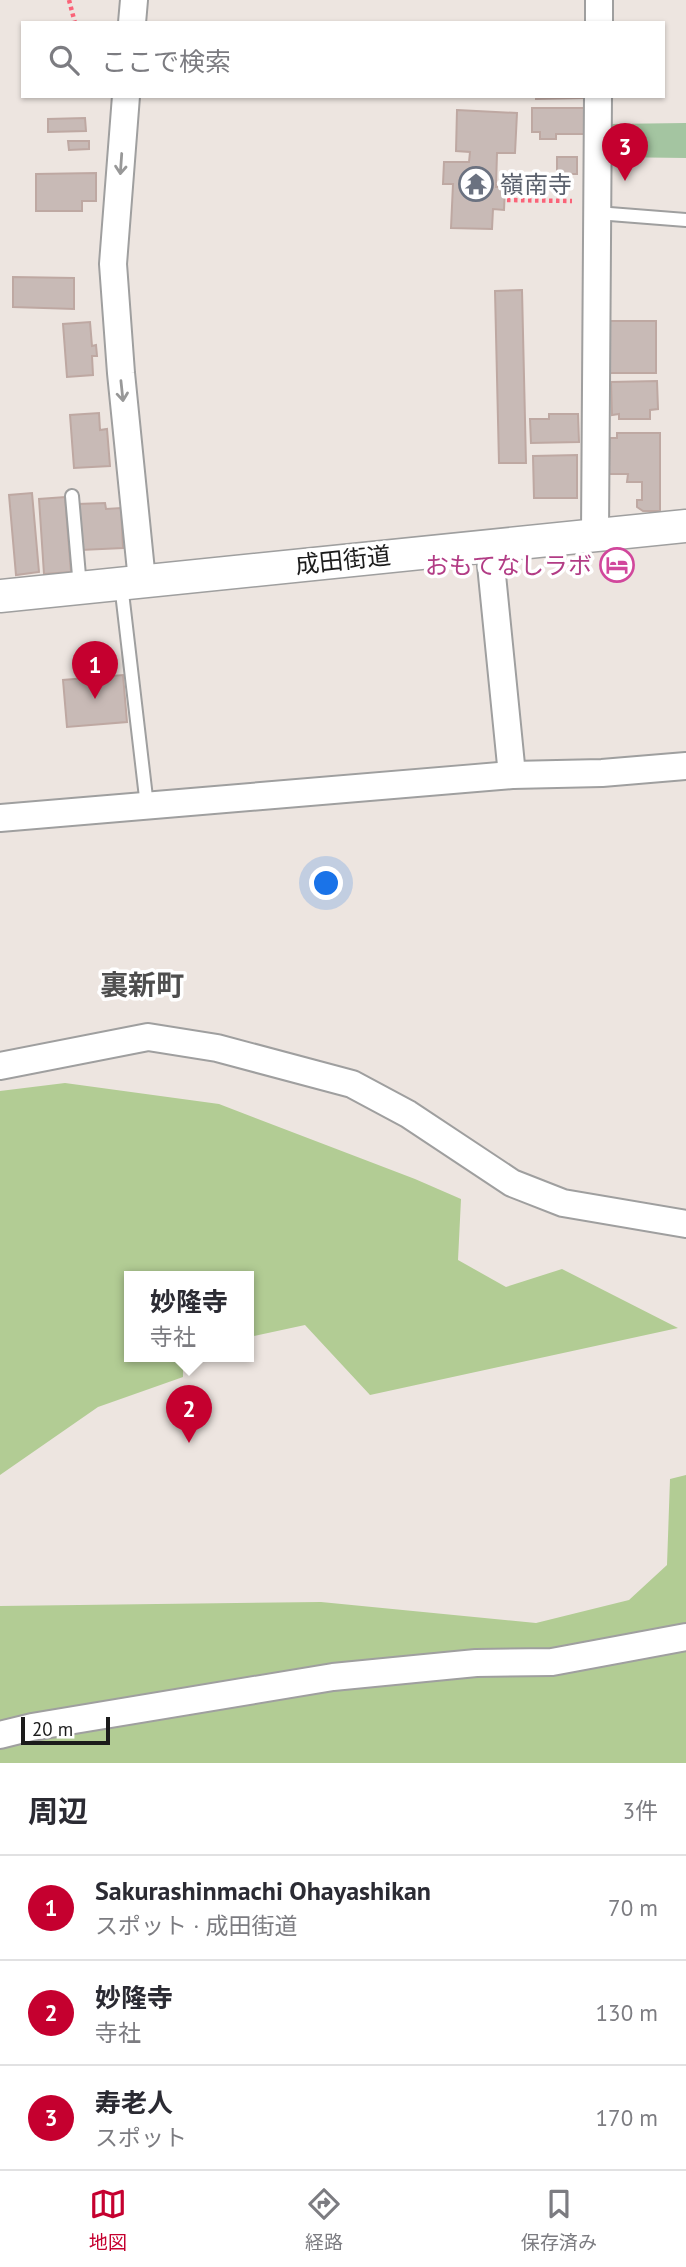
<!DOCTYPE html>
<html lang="ja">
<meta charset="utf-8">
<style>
:root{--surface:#fff;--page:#f2f2f3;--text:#2b2b33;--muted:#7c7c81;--line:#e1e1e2;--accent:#c5002f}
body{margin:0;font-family:"PT Sans","Noto Sans JP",sans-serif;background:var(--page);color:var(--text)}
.scale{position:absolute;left:21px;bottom:18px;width:89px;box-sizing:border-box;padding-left:7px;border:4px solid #1b1b1b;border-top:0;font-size:19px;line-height:24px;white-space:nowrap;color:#1b1b1b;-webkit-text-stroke:5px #fff;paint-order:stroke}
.you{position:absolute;left:327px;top:884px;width:24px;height:24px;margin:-18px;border:5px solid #fff;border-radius:50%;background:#1a73e8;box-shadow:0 0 0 10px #1a73e833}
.badge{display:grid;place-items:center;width:46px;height:46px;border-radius:50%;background:var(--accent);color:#fff;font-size:23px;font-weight:700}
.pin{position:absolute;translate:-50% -58px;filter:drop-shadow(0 2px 4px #0008)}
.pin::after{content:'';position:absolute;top:37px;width:24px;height:21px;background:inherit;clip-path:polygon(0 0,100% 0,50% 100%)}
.popup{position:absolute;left:124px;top:1271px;width:130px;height:91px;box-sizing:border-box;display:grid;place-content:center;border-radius:0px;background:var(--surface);filter:drop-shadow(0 2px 5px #0005);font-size:23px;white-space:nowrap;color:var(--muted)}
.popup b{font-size:26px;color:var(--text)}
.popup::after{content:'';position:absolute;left:50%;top:100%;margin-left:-14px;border:14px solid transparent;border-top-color:var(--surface)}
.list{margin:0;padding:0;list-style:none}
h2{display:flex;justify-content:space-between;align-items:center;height:91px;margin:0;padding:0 28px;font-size:30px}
h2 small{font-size:23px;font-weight:400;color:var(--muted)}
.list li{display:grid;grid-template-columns:46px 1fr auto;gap:21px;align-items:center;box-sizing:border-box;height:105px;padding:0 28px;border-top:2px solid var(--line)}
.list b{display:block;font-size:26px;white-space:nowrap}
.list p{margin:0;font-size:23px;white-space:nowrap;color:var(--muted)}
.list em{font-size:23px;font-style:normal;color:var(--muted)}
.icon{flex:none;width:38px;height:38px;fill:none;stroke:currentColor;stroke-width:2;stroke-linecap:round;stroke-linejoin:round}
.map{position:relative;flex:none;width:686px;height:1763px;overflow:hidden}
.search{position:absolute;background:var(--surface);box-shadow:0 2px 5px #0004;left:21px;right:21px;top:21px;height:77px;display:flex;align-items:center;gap:18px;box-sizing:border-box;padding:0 24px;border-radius:0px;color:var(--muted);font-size:26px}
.sheet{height:406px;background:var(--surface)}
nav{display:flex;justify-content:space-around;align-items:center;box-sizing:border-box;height:98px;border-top:2px solid var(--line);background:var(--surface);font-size:19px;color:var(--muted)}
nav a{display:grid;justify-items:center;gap:4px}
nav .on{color:var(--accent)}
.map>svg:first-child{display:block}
.forest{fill:#b2cc94}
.cemetery{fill:#a4c5a1}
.building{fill:#c8bab6;stroke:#bea8a2;stroke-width:2}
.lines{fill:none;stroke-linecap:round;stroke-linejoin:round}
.service-casing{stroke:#9f9f9f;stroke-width:16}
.minor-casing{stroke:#9f9f9f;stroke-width:30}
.tertiary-casing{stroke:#9f9f9f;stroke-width:35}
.path{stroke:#fa6378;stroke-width:4.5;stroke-dasharray:3.5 3.5;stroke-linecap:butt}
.service{stroke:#fff;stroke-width:12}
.minor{stroke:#fff;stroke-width:26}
.tertiary{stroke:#fff;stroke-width:32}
.oneway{stroke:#989898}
.labels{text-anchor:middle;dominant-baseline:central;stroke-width:7;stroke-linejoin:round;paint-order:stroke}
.worship-label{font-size:24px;fill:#5b616d;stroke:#fff;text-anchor:start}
.street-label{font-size:24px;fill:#1b1b1b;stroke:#fff}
.hotel-label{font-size:24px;fill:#b23c85;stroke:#fff;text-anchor:end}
.quarter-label{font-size:28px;font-weight:bold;fill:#4e4e4e;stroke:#fff}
</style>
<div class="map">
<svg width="686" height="1763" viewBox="0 0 686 1763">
<rect width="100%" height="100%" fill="#ede5e0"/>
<g class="forest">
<polygon points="65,1083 219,1104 415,1179 461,1199 458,1260 506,1287 562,1269 678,1328 370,1395 305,1325 249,1337 248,1277 130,1277 130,1357 183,1357 183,1377 98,1407 0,1475 0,1091"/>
<polygon points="686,1475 686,1763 0,1763 0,1606 321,1602 536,1623 629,1600 667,1565 670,1479"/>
</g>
<polygon class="cemetery" points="686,123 686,158 609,157 610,124"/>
<g class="building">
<polygon points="536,96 583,96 583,98 536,99"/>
<polygon points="532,108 584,108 584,134 556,134 556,139 540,139 540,132 532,132"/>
<polygon points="457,110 517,113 515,153 497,153 496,187 505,187 504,210 493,209 492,229 451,228 453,184 443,184 444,162 469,162 470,152 456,151"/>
<polygon points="85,118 86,131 48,132 48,119"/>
<polygon points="68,141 89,141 89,149 69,150"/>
<rect x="557" y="157" width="20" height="17"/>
<polygon points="96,173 96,201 82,201 82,211 36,211 36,174"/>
<polygon points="13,277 74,278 74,309 13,307"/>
<polygon points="522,290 526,463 499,463 495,291"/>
<rect x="609" y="321" width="47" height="52"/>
<polygon points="90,322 92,346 96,345 97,356 92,356 93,375 67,377 63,324"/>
<polygon points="657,381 658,409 650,410 650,419 619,419 619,414 612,415 611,382"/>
<polygon points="99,413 100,430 107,429 110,466 74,468 70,415"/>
<polygon points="549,414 578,414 579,442 531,443 530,419 549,419"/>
<polygon points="617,433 660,433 660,511 643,511 637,507 637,500 642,500 642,482 627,482 628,474 609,474 610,438 617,438"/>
<polygon points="577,455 577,498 534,498 533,456"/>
<polygon points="32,493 39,572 16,575 9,495"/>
<polygon points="65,497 71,572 44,574 39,499"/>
<polygon points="105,503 106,509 121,508 123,548 81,550 78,504"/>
<polygon points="123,675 127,722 67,727 63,680"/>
</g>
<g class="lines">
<g class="service-casing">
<g id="service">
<polyline points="597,213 686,220"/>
<polyline points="72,496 80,587"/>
<polyline points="121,584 147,806"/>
</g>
</g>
<g class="minor-casing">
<g id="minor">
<polyline points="132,23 134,0"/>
<polyline points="599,23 599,0"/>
<polyline points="126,96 113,264 121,373 142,581"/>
<polyline points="595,534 598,96"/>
<polyline points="489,545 512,775"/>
<polyline points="0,818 512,775 602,773 686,766"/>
<polyline points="0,1066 148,1037 217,1048 352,1084 408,1114 512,1183 563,1203 686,1224"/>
<polyline points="0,1735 32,1727 333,1677 476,1663 552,1662 686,1637"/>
</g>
</g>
<g class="tertiary-casing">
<polyline id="tertiary" points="0,596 686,526"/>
</g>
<g class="path">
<polyline points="69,0 75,23"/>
<polyline points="507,200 572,201"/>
</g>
<use href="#service" class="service"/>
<use href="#minor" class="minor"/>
<use href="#tertiary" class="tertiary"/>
</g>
<defs><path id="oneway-shaft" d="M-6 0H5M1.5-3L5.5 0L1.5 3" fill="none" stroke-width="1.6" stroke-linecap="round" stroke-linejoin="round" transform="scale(1.75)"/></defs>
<g class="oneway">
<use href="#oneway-shaft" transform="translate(121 164) rotate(94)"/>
<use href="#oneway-shaft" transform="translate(122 391) rotate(84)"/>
</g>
<defs>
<g id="temple-ring" transform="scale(1.75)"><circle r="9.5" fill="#fff" stroke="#6b7280" stroke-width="1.5"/><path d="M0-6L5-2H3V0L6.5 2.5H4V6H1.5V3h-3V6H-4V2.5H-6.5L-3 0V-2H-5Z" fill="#6b7280"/></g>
<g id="hotel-ring" transform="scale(1.75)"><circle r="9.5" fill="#fff" stroke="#d1479c" stroke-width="1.5"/><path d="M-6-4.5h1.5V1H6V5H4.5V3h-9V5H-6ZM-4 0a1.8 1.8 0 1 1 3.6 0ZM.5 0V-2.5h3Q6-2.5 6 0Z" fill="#d1479c"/></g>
</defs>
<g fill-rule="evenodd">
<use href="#temple-ring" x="476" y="184"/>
<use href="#hotel-ring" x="617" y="565"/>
</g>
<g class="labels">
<g class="worship-label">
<text x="500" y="184">嶺南寺</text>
</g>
<g class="street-label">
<text transform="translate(343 560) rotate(-6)">成田街道</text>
</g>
<g class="hotel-label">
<text x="592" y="565">おもてなしラボ</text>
</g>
<g class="quarter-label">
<text x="142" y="984">裏新町</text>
</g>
</g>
</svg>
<div class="scale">20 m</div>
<div class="you"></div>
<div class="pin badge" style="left:95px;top:699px">1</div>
<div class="pin badge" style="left:189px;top:1443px">2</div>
<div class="popup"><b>妙隆寺</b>寺社</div>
<div class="pin badge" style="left:625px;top:181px">3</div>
<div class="search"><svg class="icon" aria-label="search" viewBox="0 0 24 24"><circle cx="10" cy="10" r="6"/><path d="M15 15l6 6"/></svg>ここで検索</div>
</div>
<section class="sheet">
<h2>周辺<small>3件</small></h2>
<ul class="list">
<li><span class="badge">1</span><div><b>Sakurashinmachi Ohayashikan</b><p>スポット · 成田街道</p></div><em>70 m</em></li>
<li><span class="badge">2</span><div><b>妙隆寺</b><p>寺社</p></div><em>130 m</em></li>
<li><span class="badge">3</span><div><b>寿老人</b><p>スポット</p></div><em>170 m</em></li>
</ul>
</section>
<nav>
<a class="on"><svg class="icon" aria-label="map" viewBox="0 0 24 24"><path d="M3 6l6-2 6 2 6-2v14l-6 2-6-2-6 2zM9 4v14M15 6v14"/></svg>地図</a>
<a><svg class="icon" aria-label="directions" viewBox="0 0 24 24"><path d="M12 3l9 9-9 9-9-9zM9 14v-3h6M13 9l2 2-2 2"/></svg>経路</a>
<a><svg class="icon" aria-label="saved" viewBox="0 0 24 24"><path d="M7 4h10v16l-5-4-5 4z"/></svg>保存済み</a>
</nav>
